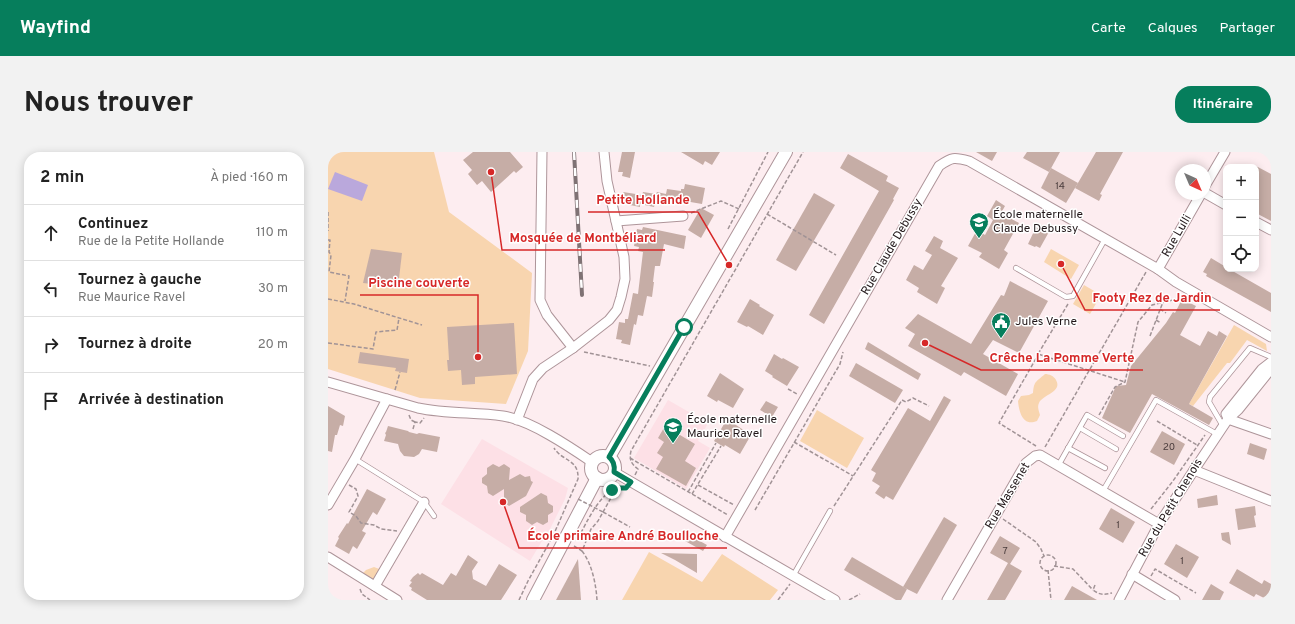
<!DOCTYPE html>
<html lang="fr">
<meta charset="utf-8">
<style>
:root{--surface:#fff;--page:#f2f2f2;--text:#222;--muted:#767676;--line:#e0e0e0;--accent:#067e5c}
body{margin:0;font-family:Overpass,sans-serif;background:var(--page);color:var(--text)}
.controls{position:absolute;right:12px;top:12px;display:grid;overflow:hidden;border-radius:8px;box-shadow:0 2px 10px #0003}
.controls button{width:36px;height:36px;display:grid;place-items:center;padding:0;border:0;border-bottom:1px solid var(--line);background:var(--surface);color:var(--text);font:20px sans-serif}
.compass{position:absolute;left:847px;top:12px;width:36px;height:36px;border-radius:50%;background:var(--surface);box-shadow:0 2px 10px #0003;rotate:136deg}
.stop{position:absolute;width:12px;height:12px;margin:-9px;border:3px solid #067e5c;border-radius:50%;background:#fff}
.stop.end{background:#067e5c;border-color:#fff;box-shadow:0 1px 4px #0008}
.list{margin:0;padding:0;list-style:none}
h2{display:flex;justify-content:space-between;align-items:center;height:52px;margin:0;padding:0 16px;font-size:17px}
h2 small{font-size:13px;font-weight:400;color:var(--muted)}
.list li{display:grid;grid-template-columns:26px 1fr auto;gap:12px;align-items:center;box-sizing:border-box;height:56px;padding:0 16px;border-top:1px solid var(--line)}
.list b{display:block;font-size:15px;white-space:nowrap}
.list p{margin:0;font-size:13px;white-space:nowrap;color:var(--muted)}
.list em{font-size:13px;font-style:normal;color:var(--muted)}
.icon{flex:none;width:22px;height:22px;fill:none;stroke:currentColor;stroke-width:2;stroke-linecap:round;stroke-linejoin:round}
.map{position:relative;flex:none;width:943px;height:448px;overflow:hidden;border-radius:16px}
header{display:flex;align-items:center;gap:24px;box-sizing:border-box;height:56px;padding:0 20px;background:var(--accent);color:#fff}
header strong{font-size:19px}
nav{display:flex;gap:22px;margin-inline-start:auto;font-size:14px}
.intro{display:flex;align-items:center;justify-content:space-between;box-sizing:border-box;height:96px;padding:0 24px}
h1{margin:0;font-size:28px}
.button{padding:10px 18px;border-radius:16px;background:var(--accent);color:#fff;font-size:14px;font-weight:700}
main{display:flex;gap:24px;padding:0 24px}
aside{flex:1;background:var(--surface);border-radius:16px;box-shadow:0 2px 10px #0003}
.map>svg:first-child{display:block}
.built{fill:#fde0e6}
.green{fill:#f8d5af}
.water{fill:#baa8dc}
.building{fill:#c6ada6}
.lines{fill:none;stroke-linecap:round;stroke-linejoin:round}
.lane-casing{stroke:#ae959a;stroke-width:6}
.street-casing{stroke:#ae959a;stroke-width:11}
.secondary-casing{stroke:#ae959a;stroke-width:14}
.path{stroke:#a19396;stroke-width:1.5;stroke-dasharray:4 2;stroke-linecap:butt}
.lane{stroke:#fff;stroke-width:4.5}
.street{stroke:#fff;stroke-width:9}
.secondary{stroke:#fff;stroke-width:12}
.rail-casing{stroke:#7f7274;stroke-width:4}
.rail{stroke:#fff;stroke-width:2.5;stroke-dasharray:8;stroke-linecap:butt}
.path-bridge{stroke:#a19396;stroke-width:1.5;stroke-dasharray:4 2;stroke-linecap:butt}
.route{stroke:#067e5c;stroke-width:5}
.labels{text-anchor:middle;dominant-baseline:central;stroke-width:3;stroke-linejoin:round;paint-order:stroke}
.number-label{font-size:10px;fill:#4a3c3c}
.poi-label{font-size:12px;fill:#211719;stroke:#fff;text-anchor:start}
.street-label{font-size:12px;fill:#211719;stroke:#fff}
.leader{fill:none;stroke:#d62828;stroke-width:1.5}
.callout-dot{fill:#d62828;stroke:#fff;stroke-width:1.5}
.callout-label{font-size:13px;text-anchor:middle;font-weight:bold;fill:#d62828;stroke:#fff;stroke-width:3;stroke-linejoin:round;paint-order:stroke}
</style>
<header>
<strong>Wayfind</strong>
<nav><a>Carte</a><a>Calques</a><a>Partager</a></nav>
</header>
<div class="intro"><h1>Nous trouver</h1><a class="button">Itinéraire</a></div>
<main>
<aside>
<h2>2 min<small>À pied · 160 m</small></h2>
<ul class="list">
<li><svg class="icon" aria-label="ahead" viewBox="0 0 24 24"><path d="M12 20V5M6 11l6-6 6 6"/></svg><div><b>Continuez</b><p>Rue de la Petite Hollande</p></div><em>110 m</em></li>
<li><svg class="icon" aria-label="left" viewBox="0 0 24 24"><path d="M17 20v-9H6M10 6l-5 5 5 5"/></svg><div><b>Tournez à gauche</b><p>Rue Maurice Ravel</p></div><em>30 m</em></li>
<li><svg class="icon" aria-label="right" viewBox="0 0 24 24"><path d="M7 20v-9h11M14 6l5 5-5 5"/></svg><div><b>Tournez à droite</b></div><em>20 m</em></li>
<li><svg class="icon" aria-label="arrive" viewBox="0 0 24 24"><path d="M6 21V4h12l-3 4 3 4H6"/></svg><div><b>Arrivée à destination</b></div></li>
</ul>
</aside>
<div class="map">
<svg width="943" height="448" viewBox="0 0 943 448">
<rect width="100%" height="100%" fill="#fdedf0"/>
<g class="built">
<polygon points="340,248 380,271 370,289 382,296 358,337 306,306"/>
<polygon points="154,287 240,336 237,347 220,381 217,384 202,409 113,352"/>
</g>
<g class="green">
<polygon points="0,0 106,0 121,60 204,121 200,199 178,252 92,246 0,217"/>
<polygon points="723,97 751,113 743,127 716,110"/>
<polygon points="756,133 773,143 762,162 745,152"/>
<polygon points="906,173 938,192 939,199 919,188 902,211 899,211 865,254 861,252"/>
<path d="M717,222C721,222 726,224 728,228C735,240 714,243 711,251C709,255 711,259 712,263L709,269C695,275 691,260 690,249L693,244L701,243L705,241C706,229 708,230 717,222Z"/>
<polygon points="489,258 536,286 519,316 472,289"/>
<polygon points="321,400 374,430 394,402 450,438 442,448 294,448"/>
<polygon points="46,415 54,418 47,430 34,422 38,418"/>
</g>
<polygon class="water" points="7,20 40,33 34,49 0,37"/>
<g class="building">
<polygon points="145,0 182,0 195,15 188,21 186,19 163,40 154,29 149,33 140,22 144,18 135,8"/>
<polygon points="294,0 307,0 302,26 294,24 295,20 290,20"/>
<polygon points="353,0 392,0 384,13 377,9 375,13"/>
<polygon points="648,0 669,0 664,9"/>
<polygon points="699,0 732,0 721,20 695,6"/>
<polygon points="768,0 795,0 772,42 774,43 771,49 747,36"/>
<polygon points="520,2 560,24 558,29 571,36 565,47 566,48 496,172 481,163 551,39 512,16"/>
<polygon points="928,14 943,22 943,69 928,61"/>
<polygon points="723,16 750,31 738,51 713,36"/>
<polygon points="357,32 377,36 374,52 351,48 351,51 332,48 331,53 327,52 326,55 312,52 312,55 297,52 298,49 294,48 295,40 314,43 315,40 328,42 329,40 338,42 339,37 353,39 353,37 356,37"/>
<polygon points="486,41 507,53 468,119 448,108"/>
<polygon points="668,48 677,54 673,61 691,71 676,98 680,101 671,117 651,105 654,101 640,94 649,78 657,83 665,68 659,64"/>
<polygon points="373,56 386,63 373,86 360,78"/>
<polygon points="713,73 722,78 712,96 708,94 707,95 700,92 708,75 711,77"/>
<polygon points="315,75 358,84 356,97 336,92 332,114 327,114 325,130 326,130 324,145 319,144 315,164 310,163 308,173 306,172 302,193 293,191 294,188 288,187 291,170 297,171 297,167 300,167 305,141 310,142 315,100 310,99 311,95 306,94 309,77 314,78"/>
<polygon points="606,84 615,89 612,96 630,106 613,134 617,136 609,152 589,140 591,136 578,128 586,113 595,118 604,103 597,99"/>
<polygon points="43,97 74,101 70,135 35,131"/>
<polygon points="883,106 898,115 898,117 901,117 943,141 943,160 878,124 879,122 875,120"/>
<polygon points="682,129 720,149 691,201 665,188 655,202 690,222 678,244 636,220 633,224 580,194 587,182 577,176 590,162 643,192 673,143 676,144"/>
<polygon points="422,147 432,153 431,154 446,163 435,183 420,174 419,175 409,170"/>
<polygon points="854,147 868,154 852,183 872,194 880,179 889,184 891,179 899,184 861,252 885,266 881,273 824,242 802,281 774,266 788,234 798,233 803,214 838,171 845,160 847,161"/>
<polygon points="186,171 189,222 147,225 147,232 134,233 133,218 120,219 119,208 121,208 119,175"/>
<polygon points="540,190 593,222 590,228 537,197"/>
<polygon points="32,200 81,207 79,221 67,219 68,216 30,211"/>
<polygon points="446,202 454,207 455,206 471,215 459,234 444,225 445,224 437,219"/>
<polygon points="528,211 575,238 567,251 521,224"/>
<polygon points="392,221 416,237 405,256 390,248 389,250 379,244"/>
<polygon points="616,244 623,248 565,348 558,344 556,347 547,341 552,334 544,329 548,321 543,318 580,256 602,269"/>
<polygon points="438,249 450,255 444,265 432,258"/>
<polygon points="0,254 17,264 15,274 12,273 9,283 7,283 4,300 0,299"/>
<polygon points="399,267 423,283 412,302 397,293 396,295 386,289"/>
<polygon points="60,274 80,279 81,280 89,282 91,281 112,285 109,300 94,297 91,302 86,305 76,304 72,299 70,292 56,289 58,283 57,281 58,280"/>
<polygon points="337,274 367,292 357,309 368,316 358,334 328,317 335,305 329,301 336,290 330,286"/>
<polygon points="834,279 857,292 846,313 822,300"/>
<polygon points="922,291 939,297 936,308 919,302"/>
<polygon points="165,312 171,315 176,312 182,316 181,328 192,322 197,325 202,324 203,329 205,330 198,344 181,354 176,350 176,337 165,344 160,341 159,334 154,331 154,326 159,322 159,316"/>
<polygon points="39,337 58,347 49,363 45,360 34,379 38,381 29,397 25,394 21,402 7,394 11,386 10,385 19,371 20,372"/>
<polygon points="213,341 219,344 220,351 225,354 225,360 220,363 220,370 215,373 209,370 204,373 198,369 198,363 192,360 192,355"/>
<polygon points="889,343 890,353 870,356 869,347"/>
<polygon points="927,354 928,363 926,364 928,375 910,378 907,357"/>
<polygon points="783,356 807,370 795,391 771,377"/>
<polygon points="616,365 629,373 589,442 575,435"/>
<polygon points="354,379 379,393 375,399 350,385"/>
<polygon points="901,380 903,393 894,388 893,381"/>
<polygon points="672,384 692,396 682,412 694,419 677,448 659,448 680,411 662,401"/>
<polygon points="848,392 871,405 859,426 836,412"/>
<polygon points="333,401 369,402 369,421 347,408"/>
<polygon points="140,403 150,410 144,419 145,427 158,434 171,412 189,423 173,448 99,448 83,438 84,436 81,434 84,430 82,429 85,425 90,421 92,423 94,421 115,433 123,421 128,424"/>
<polygon points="524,405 579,437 573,448 568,448 516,418"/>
<polygon points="250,407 253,448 228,448"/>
<polygon points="909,417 934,432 936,428 943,432 943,448 940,448 928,442 926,445 901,431"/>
<polygon points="883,432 896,440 892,448 874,448"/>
<polygon points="744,434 769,448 736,448"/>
</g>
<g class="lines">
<g class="lane-casing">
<g id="lane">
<polyline points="688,116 738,145 745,144 777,87"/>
<polyline points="895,274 881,250 882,245 922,196 943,205"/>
<polyline points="752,276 788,297"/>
<polyline points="740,296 777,316"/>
<polyline points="27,307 96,350 106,364"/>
<polyline points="730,314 759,263 795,284"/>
<polyline points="775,339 828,248 889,282"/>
<polyline points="465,424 502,359"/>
</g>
</g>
<g class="street-casing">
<g id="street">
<polyline points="214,0 212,148 219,163 245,196"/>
<polyline points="877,34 897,0"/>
<polyline points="877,41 898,53"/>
<polyline points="288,69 355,64"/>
<polyline points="928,70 943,78"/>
<polyline points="830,117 848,130 943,185"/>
<path d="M0,230L90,256C118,262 147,260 175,264C202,268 242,295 264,310"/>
<polyline points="899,264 898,262 934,217 943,210"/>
<polyline points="900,267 943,282"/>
<polyline points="189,268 205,227 215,216 245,196 281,168 289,158 293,145 297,127 296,105 279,29 276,0"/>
<polyline points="866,318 943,349"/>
<polyline points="286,320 507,448"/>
<polyline points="0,353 27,307 59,247"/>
<path d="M397,385L611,14C624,5 626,5 641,9L830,117L873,42"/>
<polyline points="0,405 69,448"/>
<polyline points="804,422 847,448"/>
<polyline points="47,434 96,350"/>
<polyline points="619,448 698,311 707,304 712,303 831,372"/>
<polyline points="791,448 831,372 866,318 900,267 910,258 939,222 943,215"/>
</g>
</g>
<g class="secondary-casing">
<g id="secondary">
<circle cx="275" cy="316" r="12"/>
<polyline points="281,305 458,0"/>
<polyline points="205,448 269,326"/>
</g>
</g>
<g class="path">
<polyline points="0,60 0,79"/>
<polyline points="363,61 393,49 411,57"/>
<polyline points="439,62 508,103"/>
<polyline points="400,77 440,0"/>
<polyline points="0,88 2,88 1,100 3,103 1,120 21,124 17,149"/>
<polyline points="0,147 26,152 94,173"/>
<polyline points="740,152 710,202 797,230"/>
<polyline points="832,157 838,161"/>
<polyline points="828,168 833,171"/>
<polyline points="822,184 835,150"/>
<polyline points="0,191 45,197 48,180 69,178 71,166"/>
<polyline points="256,200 322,214"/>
<polyline points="460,237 469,242"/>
<polyline points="67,238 72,220"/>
<polyline points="81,263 83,268 87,270"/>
<polyline points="771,263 787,235 797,230 810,170 824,153 849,147"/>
<polyline points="829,269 869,293"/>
<polyline points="85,277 87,270 92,271 96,266"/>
<polyline points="466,290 525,324"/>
<polyline points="708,294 671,271 710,203"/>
<polyline points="717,295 818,120"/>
<polyline points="302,306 400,363"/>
<path d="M307,323L310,317C303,312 301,307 303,299L475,0"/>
<polyline points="21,333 28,337 30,344 21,360 28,364 33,371 46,373 53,377 69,379"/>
<polyline points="370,333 406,353"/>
<polyline points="360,340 388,291"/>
<polyline points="364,342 393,294"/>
<polyline points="506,354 574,248 578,250 585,246 601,254"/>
<polyline points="823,357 845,329 877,283"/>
<polyline points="427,358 512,212 515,200"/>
<polyline points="275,360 302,375"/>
<polyline points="675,367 708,390 713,397 716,404"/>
<path d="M250,386C259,371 273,335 295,336"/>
<polyline points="246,394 254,399 263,377 270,369 284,344 284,339"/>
<path d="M254,399C264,412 268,432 269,448"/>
<circle cx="720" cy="411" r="8"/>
<polyline points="726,414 745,417 765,438"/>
<polyline points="720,418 723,448"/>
<polyline points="823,424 827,417 868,441"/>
<path d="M767,433L765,438C772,443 775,443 784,441"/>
<polyline points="32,437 34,442 42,448"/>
<path d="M191,448L200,429L225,384L250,327C251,307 235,310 226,296"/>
<polyline points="450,448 462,432"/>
<polyline points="521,448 532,442"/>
</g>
<use href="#lane" class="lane"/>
<use href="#street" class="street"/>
<use href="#secondary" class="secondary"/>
<g class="rail-casing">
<polyline id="rail" points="246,0 254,143"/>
</g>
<use href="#rail" class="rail"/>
<polyline class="path-bridge" points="250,347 275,360"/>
</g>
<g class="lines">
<path class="route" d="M284,338L292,336H298L303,330L286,320C287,314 286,309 281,305L356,175"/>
</g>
<defs>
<g id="school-pin" transform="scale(1)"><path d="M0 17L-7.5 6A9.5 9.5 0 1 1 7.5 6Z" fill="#067e5c" stroke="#fff"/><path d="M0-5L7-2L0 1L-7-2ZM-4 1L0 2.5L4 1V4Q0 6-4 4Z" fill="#fff"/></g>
<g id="civic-pin" transform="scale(1)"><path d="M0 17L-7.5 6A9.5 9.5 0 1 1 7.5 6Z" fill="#067e5c" stroke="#fff"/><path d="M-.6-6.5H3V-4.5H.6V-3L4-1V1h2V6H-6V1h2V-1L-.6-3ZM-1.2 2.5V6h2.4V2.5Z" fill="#fff"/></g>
</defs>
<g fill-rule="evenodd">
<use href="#school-pin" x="651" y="70"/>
<use href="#civic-pin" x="673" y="170"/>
<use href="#school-pin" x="345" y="275"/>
</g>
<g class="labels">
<g class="number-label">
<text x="732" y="34">14</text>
<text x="841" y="295">20</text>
<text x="790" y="373">1</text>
<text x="677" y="399">7</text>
<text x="854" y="409">1</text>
</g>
<g class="poi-label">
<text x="665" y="63">École maternelle<tspan x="665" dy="14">Claude Debussy</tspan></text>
<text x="687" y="170">Jules Verne</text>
<text x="359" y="268">École maternelle<tspan x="359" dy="14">Maurice Ravel</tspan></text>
</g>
<g class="street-label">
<text transform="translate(849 84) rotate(-60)">Rue Lulli</text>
<text transform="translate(564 95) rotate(-60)">Rue Claude Debussy</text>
<text transform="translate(680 344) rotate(-59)">Rue Massenet</text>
<text transform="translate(843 356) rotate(-59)">Rue du Petit Chenois</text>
</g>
</g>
<path class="leader" d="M401 113L370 60H260M163 20L174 98H337M150 205L150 143H32M733 112L757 158H892M597 191L653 218H815M175 350L191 396H399"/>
<g class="callout-dot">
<circle cx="401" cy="113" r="4"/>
<circle cx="163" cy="20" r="4"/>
<circle cx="150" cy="205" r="4"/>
<circle cx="733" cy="112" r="4"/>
<circle cx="597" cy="191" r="4"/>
<circle cx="175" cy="350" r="4"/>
</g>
<g class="callout-label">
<text x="315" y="52">Petite Hollande</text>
<text x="255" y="90">Mosquée de Montbéliard</text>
<text x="91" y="135">Piscine couverte</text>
<text x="824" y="150">Footy Rez de Jardin</text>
<text x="734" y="210">Crêche La Pomme Verte</text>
<text x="295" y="388">École primaire André Boulloche</text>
</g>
</svg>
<div class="controls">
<button>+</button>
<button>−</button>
<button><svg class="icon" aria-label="locate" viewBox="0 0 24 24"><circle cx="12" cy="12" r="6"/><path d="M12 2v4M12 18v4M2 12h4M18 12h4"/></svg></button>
</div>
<svg class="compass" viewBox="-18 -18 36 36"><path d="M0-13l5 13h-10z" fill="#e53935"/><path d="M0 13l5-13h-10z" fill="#767676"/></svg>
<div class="stop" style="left:356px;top:175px"></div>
<div class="stop end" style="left:284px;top:338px"></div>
</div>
</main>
